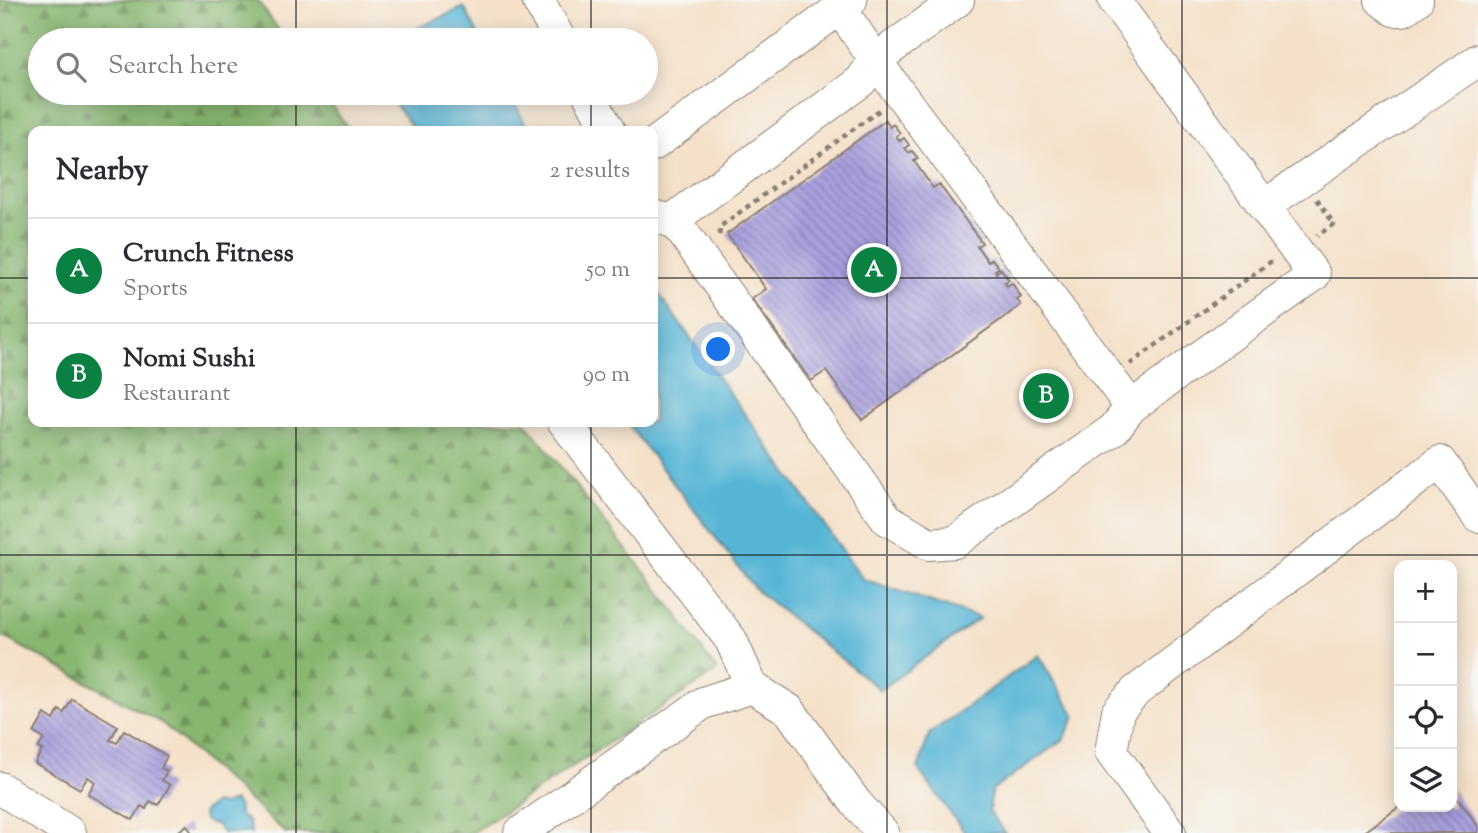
<!DOCTYPE html>
<meta charset="utf-8">
<style>
:root{--surface:#fff;--page:#f2f2f3;--text:#2b2b33;--muted:#7c7c81;--line:#e1e1e2;--accent:#0b8043}
body{margin:0;font-family:"Sorts Mill Goudy",serif;background:var(--page);color:var(--text)}
.controls{position:absolute;right:21px;bottom:21px;display:grid;overflow:hidden;border-radius:14px;box-shadow:0 4px 18px #0003}
.controls button{width:63px;height:63px;display:grid;place-items:center;padding:0;border:0;border-bottom:2px solid var(--line);background:var(--surface);color:var(--text);font:35px sans-serif}
.you{position:absolute;left:719px;top:350px;width:24px;height:24px;margin:-18px;border:5px solid #fff;border-radius:50%;background:#1a73e8;box-shadow:0 0 0 10px #1a73e833}
.badge{display:grid;place-items:center;width:46px;height:46px;border-radius:50%;background:var(--accent);color:#fff;font-size:23px;font-weight:700}
.pin{position:absolute;translate:-50% -50%;border:4px solid #fff;box-shadow:0 2px 7px #0006}
.list{margin:0;padding:0;list-style:none}
h2{display:flex;justify-content:space-between;align-items:center;height:91px;margin:0;padding:0 28px;font-size:30px}
h2 small{font-size:23px;font-weight:400;color:var(--muted)}
.list li{display:grid;grid-template-columns:46px 1fr auto;gap:21px;align-items:center;box-sizing:border-box;height:105px;padding:0 28px;border-top:2px solid var(--line)}
.list b{display:block;font-size:26px;white-space:nowrap}
.list p{margin:0;font-size:23px;white-space:nowrap;color:var(--muted)}
.list em{font-size:23px;font-style:normal;color:var(--muted)}
.icon{flex:none;width:38px;height:38px;fill:none;stroke:currentColor;stroke-width:2;stroke-linecap:round;stroke-linejoin:round}
.map{position:relative;flex:none;width:1478px;height:833px;overflow:hidden}
.search{position:absolute;background:var(--surface);box-shadow:0 4px 18px #0003;left:28px;top:28px;width:630px;height:77px;display:flex;align-items:center;gap:18px;box-sizing:border-box;padding:0 24px;border-radius:38px;color:var(--muted);font-size:26px}
.panel{position:absolute;background:var(--surface);box-shadow:0 4px 18px #0003;left:28px;top:126px;width:630px;height:301px;border-radius:14px}
.map>svg:first-child{display:block}
.forest{fill:url(#forest-firs);stroke:#526946;stroke-width:2}
.water{fill:#57b5d5;stroke:#3a6878;stroke-width:2}
.building{fill:url(#building-back-hatch)}
.lines{fill:none;stroke-linecap:round;stroke-linejoin:round}
.minor-casing{stroke:#887e72;stroke-width:34}
.path{stroke:#887e72;stroke-width:4.5;stroke-dasharray:5 5;stroke-linecap:butt}
.minor{stroke:#fff;stroke-width:32}
.grid{fill:none;stroke:#1c1c1c;stroke-width:2;stroke-opacity:0.55}
</style>
<div class="map">
<svg width="1478" height="833" viewBox="0 0 1478 833">
<defs>
<pattern id="forest-firs" width="22" height="20" patternUnits="userSpaceOnUse" patternTransform="scale(1.75)"><rect width="22" height="20" fill="#87b66f"/><path d="M5 1l3.5 6h-7zM16 11l3.5 6h-7z" fill="#6e935a"/></pattern>
<pattern id="building-back-hatch" width="6" height="6" patternUnits="userSpaceOnUse" patternTransform="scale(1.75)"><rect width="6" height="6" fill="#a9a0de"/><path d="M-1 5l2 2M0 0l6 6M5-1l2 2" fill="none" stroke="#8982b3"/></pattern>
</defs>
<rect width="100%" height="100%" fill="#f6f6f2"/>
<filter id="ink" filterUnits="userSpaceOnUse"><feTurbulence type="fractalNoise" baseFrequency=".0143" numOctaves="2"/><feDisplacementMap in="SourceGraphic" scale="14" xChannelSelector="R" yChannelSelector="G"/><feConvolveMatrix kernelMatrix="1 2 1 2 8 2 1 2 1" color-interpolation-filters="sRGB"/></filter>
<filter id="wash" filterUnits="userSpaceOnUse"><feTurbulence type="fractalNoise" baseFrequency=".00686" numOctaves="4" result="noise"/><feDisplacementMap in="SourceGraphic" scale="28" xChannelSelector="R" yChannelSelector="G"/><feGaussianBlur stdDeviation="1.57" result="paint"/><feColorMatrix in="noise" values="0 0 0 0 0 0 0 0 0 0 0 0 0 0 0 0 0 1.4 0 .05"/><feComposite in="paint" operator="in"/></filter>
<g filter="url(#wash)">
<rect width="100%" height="100%" fill="#f5e1c9"/>
<polygon class="forest" points="0,0 257,0 286,40 40,40 40,93 323,93 350,131 33,131 33,422 525,422 665,598 717,671 472,833 286,833 162,723 0,635"/>
<g class="water">
<polygon points="464,7 481,40 401,40 409,32"/>
<polygon points="387,93 509,93 529,131 415,131"/>
<polygon points="653,286 863,579 980,618 880,690 756,590 626,422 653,422"/>
<polygon points="1038,655 1075,716 1064,739 992,790 989,811 1005,833 965,833 918,769 929,734"/>
<polygon points="234,801 238,805 240,816 248,821 251,833 222,833 216,824 210,824 204,820 203,812 215,803 223,805"/>
</g>
<g id="blocks">
<g class="building">
<polygon points="886,120 890,127 893,124 900,133 896,136 900,141 904,138 909,145 905,148 909,153 912,151 918,158 914,161 933,188 939,184 982,243 977,246 988,262 992,259 999,268 995,270 996,273 1001,269 1009,280 1005,282 1007,286 1012,283 1021,297 1017,300 1021,305 862,420 826,371 811,381 752,299 766,289 727,234"/>
<polygon points="72,699 118,726 110,740 117,743 124,730 167,756 161,768 167,771 162,780 170,785 158,805 150,801 146,809 141,806 133,820 88,794 95,782 88,777 80,789 35,763 42,750 38,748 44,739 34,733 45,714 54,720 59,710 64,713"/>
<polygon points="1452,790 1478,826 1478,833 1363,833 1399,807 1452,807"/>
<polygon points="187,825 192,833 176,833"/>
</g>
</g>
</g>
<g filter="url(#ink)">
<use href="#blocks" fill-opacity="0" stroke="#887e72" stroke-width="2"/>
<g class="lines">
<g class="minor-casing">
<g id="minor">
<polyline points="538,0 560,40"/>
<polyline points="1114,0 1264,206"/>
<polyline points="1381,0 1394,10 1403,10 1417,0"/>
<polyline points="840,8 875,60 1131,407"/>
<polyline points="588,93 609,131"/>
<polyline points="653,145 851,0"/>
<polyline points="653,216 671,221 681,230 887,519 929,544 955,542 1114,429 1131,407 1314,275 1264,206 1478,60"/>
<polyline points="671,221 861,81 875,60 958,0"/>
<polyline points="564,422 731,640 752,687"/>
<polyline points="752,687 789,710 856,803 883,833"/>
<polyline points="0,788 70,833"/>
<polyline points="520,833 703,703 752,687"/>
<polyline points="1170,833 1111,752 1118,711 1136,691 1440,462 1478,516"/>
</g>
</g>
<g class="path">
<polyline points="1317,199 1334,224 1317,236"/>
<polyline points="719,235 721,226 881,109"/>
<polyline points="1130,364 1273,260"/>
</g>
<use href="#minor" class="minor"/>
</g>
</g>
<path class="grid" d="M296,0V40M591,0V40M887,0V833M1182,0V833M296,93V131M591,93V131M0,278H33M653,278H1478M296,422V833M591,422V833M0,555H1478"/>
</svg>
<div class="controls">
<button>+</button>
<button>−</button>
<button><svg class="icon" aria-label="locate" viewBox="0 0 24 24"><circle cx="12" cy="12" r="6"/><path d="M12 2v4M12 18v4M2 12h4M18 12h4"/></svg></button>
<button><svg class="icon" aria-label="layers" viewBox="0 0 24 24"><path d="M12 4l9 5-9 5-9-5zM3 14l9 5 9-5"/></svg></button>
</div>
<div class="you"></div>
<div class="pin badge" style="left:874px;top:270px">A</div>
<div class="pin badge" style="left:1046px;top:396px">B</div>
<div class="search"><svg class="icon" aria-label="search" viewBox="0 0 24 24"><circle cx="10" cy="10" r="6"/><path d="M15 15l6 6"/></svg>Search here</div>
<section class="panel">
<h2>Nearby<small>2 results</small></h2>
<ul class="list">
<li><span class="badge">A</span><div><b>Crunch Fitness</b><p>Sports</p></div><em>50 m</em></li>
<li><span class="badge">B</span><div><b>Nomi Sushi</b><p>Restaurant</p></div><em>90 m</em></li>
</ul>
</section>
</div>
